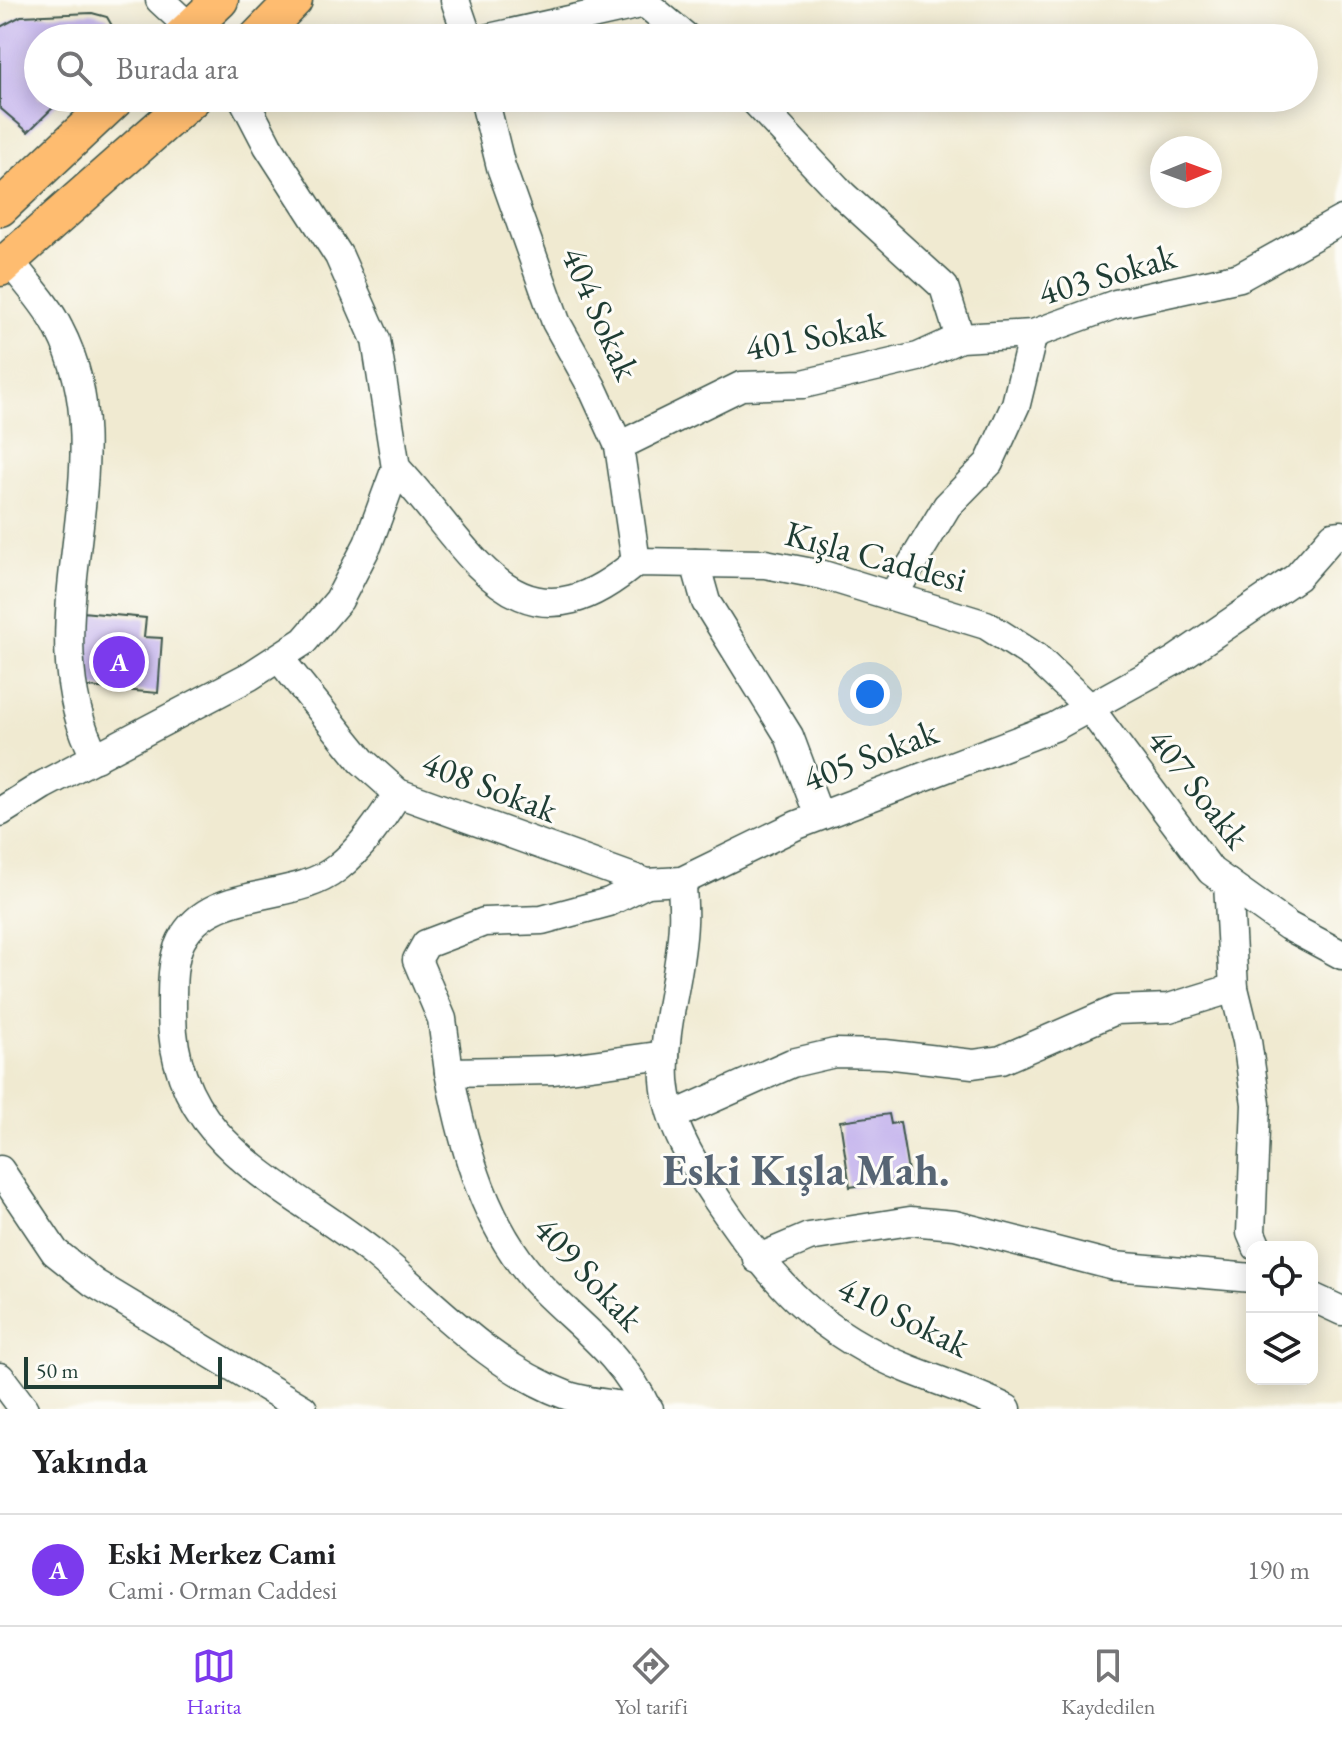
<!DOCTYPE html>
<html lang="tr">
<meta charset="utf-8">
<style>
:root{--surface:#fff;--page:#f6f6f6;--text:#202124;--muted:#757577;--line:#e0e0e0;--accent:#7c3aed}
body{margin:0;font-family:"EB Garamond",serif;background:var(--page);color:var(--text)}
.controls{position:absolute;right:24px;bottom:24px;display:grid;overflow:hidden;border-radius:16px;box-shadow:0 4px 20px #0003}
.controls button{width:72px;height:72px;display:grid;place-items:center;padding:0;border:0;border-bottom:2px solid var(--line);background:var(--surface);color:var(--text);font:40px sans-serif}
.compass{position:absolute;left:1150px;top:136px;width:72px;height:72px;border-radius:50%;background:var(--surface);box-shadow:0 4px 20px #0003;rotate:89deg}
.scale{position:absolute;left:24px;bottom:20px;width:198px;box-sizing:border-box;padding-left:8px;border:4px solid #1f3d34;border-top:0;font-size:22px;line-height:28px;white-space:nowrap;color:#1f3d34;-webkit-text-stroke:6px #fdfcf7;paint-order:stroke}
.you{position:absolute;left:870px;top:694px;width:28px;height:28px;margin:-20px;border:6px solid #fff;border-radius:50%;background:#1a73e8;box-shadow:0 0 0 12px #1a73e833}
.badge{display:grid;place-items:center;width:52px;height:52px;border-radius:50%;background:var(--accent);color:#fff;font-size:26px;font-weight:700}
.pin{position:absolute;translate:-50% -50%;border:4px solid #fff;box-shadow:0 2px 8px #0006}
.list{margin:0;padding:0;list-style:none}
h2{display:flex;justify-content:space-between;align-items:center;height:104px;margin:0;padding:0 32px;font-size:34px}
h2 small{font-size:26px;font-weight:400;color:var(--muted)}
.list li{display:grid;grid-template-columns:52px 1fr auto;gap:24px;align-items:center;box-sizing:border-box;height:112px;padding:0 32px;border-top:2px solid var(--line)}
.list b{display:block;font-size:30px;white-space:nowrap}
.list p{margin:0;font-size:26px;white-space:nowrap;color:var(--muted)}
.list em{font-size:26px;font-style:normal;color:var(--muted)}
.icon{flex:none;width:44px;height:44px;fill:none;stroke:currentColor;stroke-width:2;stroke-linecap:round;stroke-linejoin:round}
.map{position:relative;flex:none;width:1342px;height:1409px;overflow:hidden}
.search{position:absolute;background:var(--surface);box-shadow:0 4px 20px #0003;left:24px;right:24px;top:24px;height:88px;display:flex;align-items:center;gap:20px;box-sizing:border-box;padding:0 28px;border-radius:44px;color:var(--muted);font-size:30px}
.sheet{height:216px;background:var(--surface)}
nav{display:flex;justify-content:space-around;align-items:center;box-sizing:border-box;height:112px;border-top:2px solid var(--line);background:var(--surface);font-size:22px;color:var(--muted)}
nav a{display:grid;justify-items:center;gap:4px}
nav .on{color:var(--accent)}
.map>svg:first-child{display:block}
.building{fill:#c0aeec}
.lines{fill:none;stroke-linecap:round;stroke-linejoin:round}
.minor-casing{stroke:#3e574c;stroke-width:31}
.major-casing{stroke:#3e574c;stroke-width:39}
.minor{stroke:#fff;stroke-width:28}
.major{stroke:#febc70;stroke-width:36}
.labels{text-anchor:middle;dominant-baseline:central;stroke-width:6;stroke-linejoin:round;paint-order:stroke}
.street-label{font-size:36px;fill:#1f3d34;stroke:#fdfcf7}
.district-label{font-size:44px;font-weight:bold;fill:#576574;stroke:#fdfcf7}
</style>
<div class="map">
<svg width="1342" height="1409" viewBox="0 0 1342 1409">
<rect width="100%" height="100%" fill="#fdfcf7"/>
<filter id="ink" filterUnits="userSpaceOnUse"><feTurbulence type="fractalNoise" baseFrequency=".0125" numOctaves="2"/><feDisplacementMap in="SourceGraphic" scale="16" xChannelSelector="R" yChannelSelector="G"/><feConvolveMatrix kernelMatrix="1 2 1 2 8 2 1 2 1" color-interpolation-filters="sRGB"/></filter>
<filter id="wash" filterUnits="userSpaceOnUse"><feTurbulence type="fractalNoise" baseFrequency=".006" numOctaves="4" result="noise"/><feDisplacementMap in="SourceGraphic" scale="32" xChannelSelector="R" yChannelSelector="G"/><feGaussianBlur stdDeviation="1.8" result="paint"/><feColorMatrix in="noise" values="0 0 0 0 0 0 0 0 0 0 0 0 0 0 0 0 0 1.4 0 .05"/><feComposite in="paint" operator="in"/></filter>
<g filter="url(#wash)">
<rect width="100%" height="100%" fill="#f0ead1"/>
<g id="blocks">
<g class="building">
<polygon points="92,13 107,17 119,38 38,38 38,98 63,98 28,132 0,108 0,27 21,16"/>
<polygon points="82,612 146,618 144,637 162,638 158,693 76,686"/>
<polygon points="889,1114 891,1124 900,1122 909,1178 850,1187 840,1121"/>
</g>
</g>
</g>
<g filter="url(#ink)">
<use href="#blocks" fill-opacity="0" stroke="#3e574c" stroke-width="2"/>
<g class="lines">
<g class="minor-casing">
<g id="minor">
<polyline points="160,0 201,38"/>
<polyline points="455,0 468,38"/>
<polyline points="489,38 645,3 687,38"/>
<polyline points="484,98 501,167 556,322 592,387 619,446 636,562"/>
<polyline points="752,98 843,195 944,287 960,338"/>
<path d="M9,260C25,282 47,304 59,329C130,464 23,625 96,758"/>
<polyline points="619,446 741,386 803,384 918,357 960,338 1033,334"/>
<path d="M396,468C471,546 516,665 636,562L765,564L823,575L986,625L1036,657L1088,706L1211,871L1288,926L1342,955"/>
<polyline points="695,563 706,602 789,736 819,816"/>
<polyline points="893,595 947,506 989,463 1016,404 1033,334 1116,304 1240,277 1342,220"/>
<polyline points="279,658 362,761 398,793 647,883 682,881 797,825 1054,727 1174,661 1297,577 1333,536 1342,535"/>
<path d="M398,793C381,820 362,848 337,868C293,904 210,884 181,941C171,961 172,990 172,1013C172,1146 288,1184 376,1255C436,1305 491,1367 566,1395C591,1404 623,1405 649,1409"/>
<polyline points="0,812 43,785 250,676 304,641 339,600 368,544 396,468 376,340 339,256 268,146 243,98"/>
<path d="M682,881C682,895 684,909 683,923C681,977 662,1024 665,1080C668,1125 694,1165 718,1201C774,1283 817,1333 911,1370C944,1383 976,1393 1007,1409"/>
<polyline points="1228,883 1234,988 1247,1041 1256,1104 1251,1233 1257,1247"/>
<polyline points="449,1072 442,1019 417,960 426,944 484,922 542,920 609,902 647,883"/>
<polyline points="675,1115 792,1063 835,1053 885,1054 973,1064 1001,1060 1116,1010 1169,1008 1234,988"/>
<polyline points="0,1170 55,1252 94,1283 303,1409"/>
<polyline points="757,1259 809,1237 910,1221 955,1225 1114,1266 1252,1278"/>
<polyline points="1312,1297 1342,1311"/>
<polyline points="0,1377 24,1409"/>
<path d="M647,1409C624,1357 582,1328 543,1289C486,1231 464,1150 449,1072L554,1070L665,1055"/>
</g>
</g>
<g class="major-casing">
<g id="major">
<polyline points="180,38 220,0"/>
<polyline points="257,38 294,0"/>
<polyline points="0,208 117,98"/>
<polyline points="0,268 193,98"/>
</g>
</g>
<use href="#minor" class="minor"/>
<use href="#major" class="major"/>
</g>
</g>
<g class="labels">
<g class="street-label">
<text transform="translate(1107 274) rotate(-16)">403 Sokak</text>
<text transform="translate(601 313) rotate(66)">404 Sokak</text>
<text transform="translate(815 336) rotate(-10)">401 Sokak</text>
<text transform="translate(876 556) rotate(15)">Kışla Caddesi</text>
<text transform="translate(870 755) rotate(-21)">405 Sokak</text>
<text transform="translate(490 786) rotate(21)">408 Sokak</text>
<text transform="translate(1199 788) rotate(52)">407 Soakk</text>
<text transform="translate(589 1273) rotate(47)">409 Sokak</text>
<text transform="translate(904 1316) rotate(26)">410 Sokak</text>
</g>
<g class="district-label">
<text x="806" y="1169">Eski Kışla Mah.</text>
</g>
</g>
</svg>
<div class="controls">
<button><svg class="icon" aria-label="locate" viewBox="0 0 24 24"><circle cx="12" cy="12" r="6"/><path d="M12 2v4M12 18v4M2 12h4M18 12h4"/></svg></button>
<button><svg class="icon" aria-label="layers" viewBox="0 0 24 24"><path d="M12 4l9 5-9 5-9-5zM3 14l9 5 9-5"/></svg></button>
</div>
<svg class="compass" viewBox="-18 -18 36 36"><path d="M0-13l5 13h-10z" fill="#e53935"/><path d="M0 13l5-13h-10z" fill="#757577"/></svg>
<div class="scale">50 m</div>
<div class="you"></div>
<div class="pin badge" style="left:119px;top:662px">A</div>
<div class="search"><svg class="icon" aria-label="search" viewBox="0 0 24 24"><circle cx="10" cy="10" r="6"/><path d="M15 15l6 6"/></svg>Burada ara</div>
</div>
<section class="sheet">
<h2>Yakında<small></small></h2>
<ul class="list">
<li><span class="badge">A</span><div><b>Eski Merkez Cami</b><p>Cami · Orman Caddesi</p></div><em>190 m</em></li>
</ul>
</section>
<nav>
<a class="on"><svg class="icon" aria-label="map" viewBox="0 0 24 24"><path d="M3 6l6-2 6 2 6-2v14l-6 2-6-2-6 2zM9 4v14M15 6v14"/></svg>Harita</a>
<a><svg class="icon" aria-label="directions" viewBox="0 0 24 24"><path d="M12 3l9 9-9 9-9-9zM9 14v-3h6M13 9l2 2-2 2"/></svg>Yol tarifi</a>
<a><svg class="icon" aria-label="saved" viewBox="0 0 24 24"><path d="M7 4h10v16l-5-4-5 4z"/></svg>Kaydedilen</a>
</nav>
